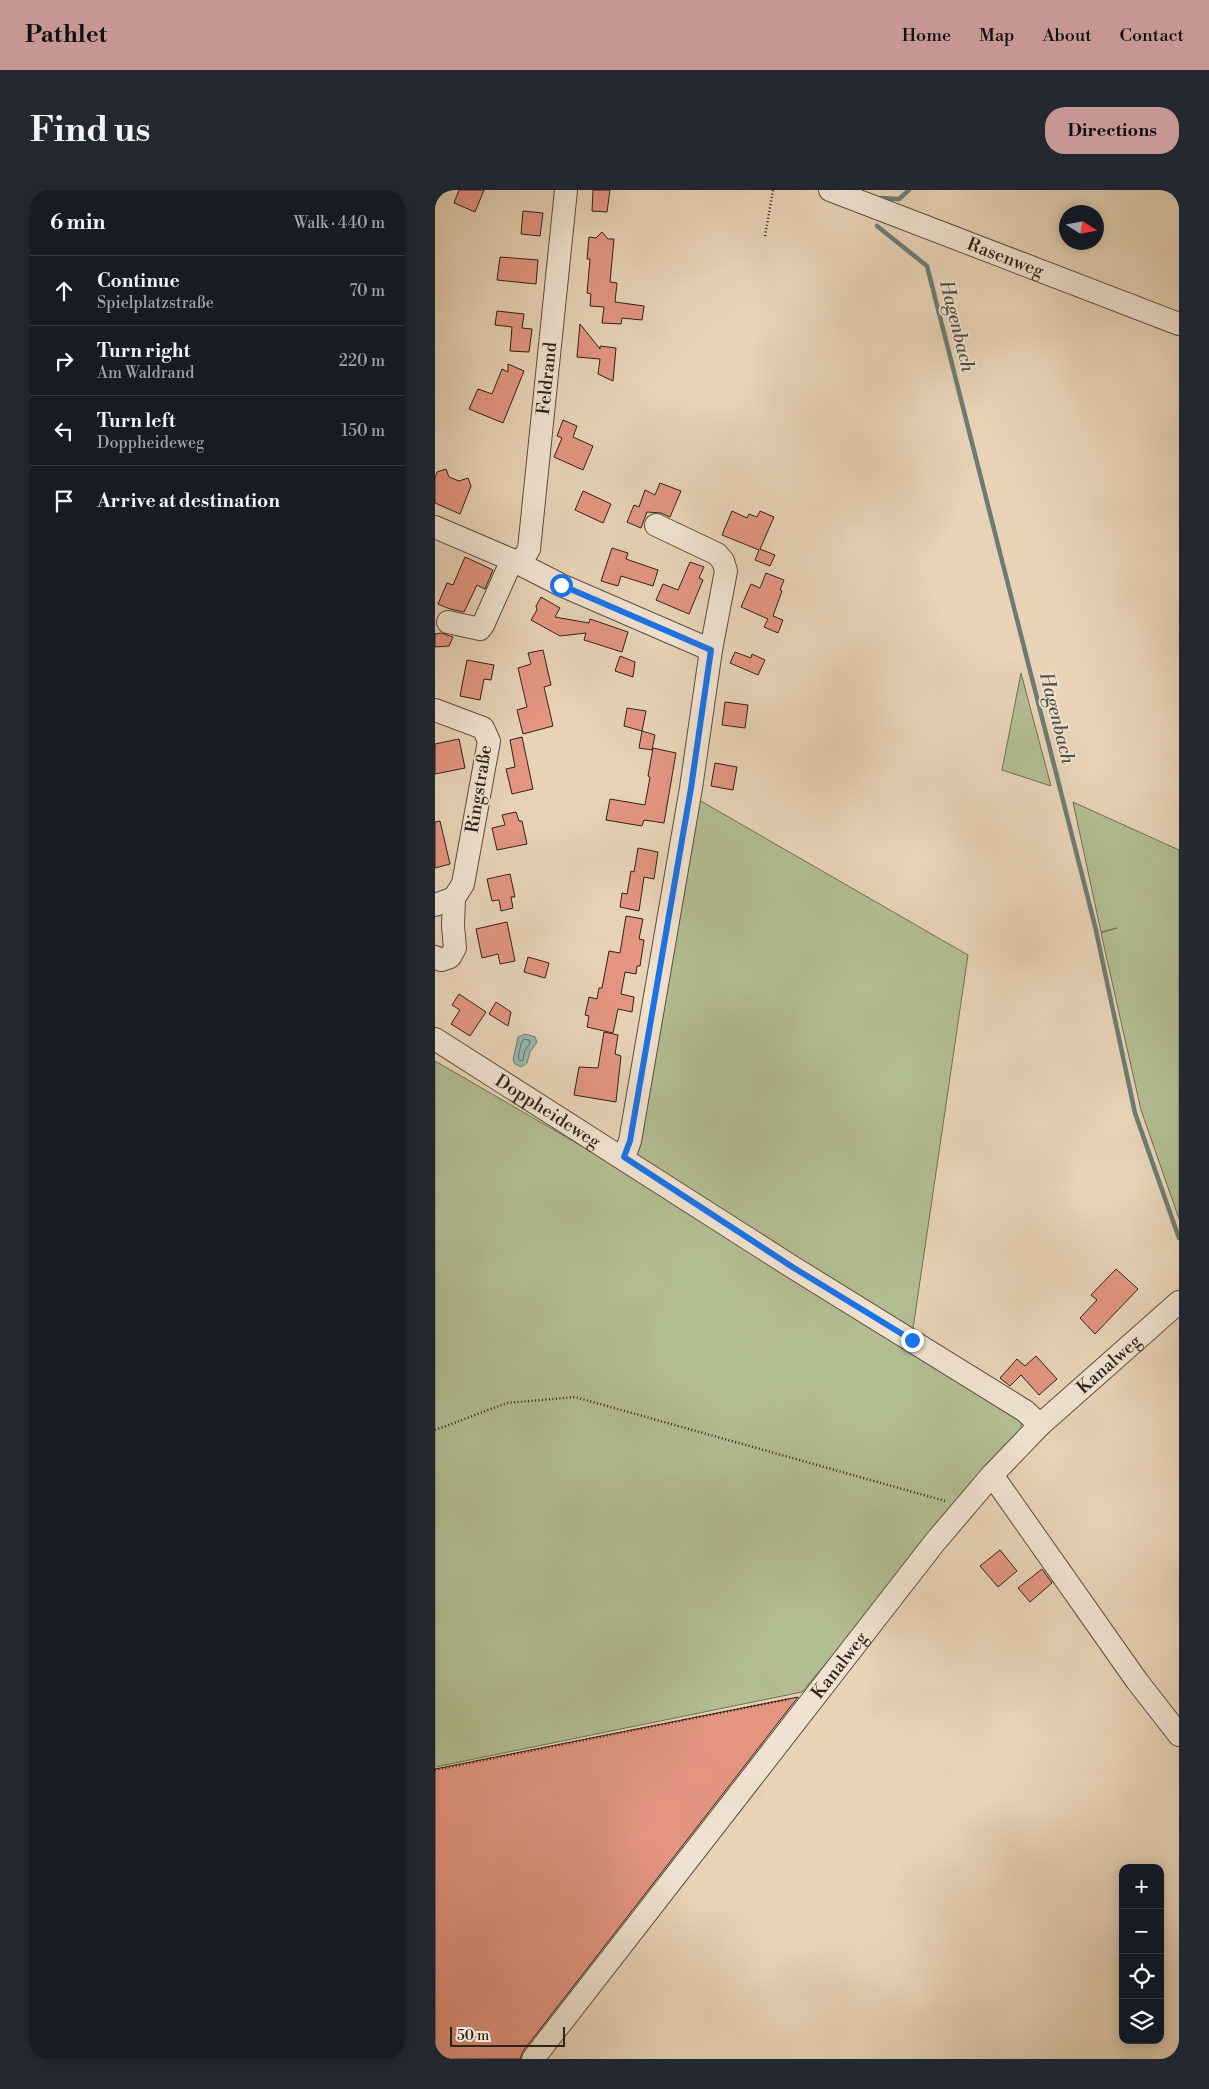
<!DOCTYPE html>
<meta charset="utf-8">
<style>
:root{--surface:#171b24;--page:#242831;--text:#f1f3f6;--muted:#9ea1a6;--line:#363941;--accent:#c59692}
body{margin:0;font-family:"Libre Bodoni",serif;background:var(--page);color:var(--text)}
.controls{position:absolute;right:15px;bottom:15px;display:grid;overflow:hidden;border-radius:10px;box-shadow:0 2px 12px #0003}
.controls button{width:45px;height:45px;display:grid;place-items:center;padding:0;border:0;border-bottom:1px solid var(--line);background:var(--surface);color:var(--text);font:25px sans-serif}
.compass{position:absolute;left:624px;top:15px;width:45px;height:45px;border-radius:50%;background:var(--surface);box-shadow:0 2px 12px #0003;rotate:101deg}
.scale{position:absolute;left:15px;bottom:12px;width:115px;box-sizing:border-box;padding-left:5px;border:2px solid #2e2317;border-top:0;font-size:14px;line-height:18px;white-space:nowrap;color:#2e2317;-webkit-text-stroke:4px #f0e2d0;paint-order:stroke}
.stop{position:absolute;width:15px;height:15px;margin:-11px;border:4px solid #1a73e8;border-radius:50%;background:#fff}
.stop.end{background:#1a73e8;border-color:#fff;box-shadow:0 1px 5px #0008}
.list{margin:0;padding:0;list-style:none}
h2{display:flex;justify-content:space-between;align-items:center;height:65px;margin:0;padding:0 20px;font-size:21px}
h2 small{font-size:16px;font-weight:400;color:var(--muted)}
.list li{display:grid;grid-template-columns:32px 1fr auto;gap:15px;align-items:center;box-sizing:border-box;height:70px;padding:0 20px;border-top:1px solid var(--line)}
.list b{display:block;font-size:19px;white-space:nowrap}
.list p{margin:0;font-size:16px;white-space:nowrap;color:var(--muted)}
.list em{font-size:16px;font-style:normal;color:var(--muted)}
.icon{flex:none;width:28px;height:28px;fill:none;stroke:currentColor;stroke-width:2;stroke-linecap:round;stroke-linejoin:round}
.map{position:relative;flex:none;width:744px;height:1869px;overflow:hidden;border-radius:20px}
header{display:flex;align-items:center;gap:30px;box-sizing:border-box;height:70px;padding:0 25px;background:var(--accent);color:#111}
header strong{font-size:24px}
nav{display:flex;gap:28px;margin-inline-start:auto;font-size:18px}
.intro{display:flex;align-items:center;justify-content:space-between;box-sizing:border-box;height:120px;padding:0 30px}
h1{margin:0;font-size:35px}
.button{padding:12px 22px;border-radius:20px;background:var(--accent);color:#111;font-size:18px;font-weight:700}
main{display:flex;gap:30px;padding:0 30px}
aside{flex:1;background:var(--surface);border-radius:20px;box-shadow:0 2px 12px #0003}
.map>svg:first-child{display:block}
.green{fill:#b2bd91;stroke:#707054}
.water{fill:#97b7b0;stroke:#6d7c73}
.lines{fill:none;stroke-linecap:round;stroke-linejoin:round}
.shore{stroke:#626d64;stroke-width:1}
.stream{stroke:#6d7c73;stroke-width:4.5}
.building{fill:#e39582;stroke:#2e2317}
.minor-casing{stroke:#5c4f3f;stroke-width:24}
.path{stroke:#2e2317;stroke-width:2.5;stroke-dasharray:1 2.5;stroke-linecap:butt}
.minor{stroke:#f0e2d0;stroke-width:22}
.route{stroke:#1a73e8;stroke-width:6}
.labels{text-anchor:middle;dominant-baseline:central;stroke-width:4;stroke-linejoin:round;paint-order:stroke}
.street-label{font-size:18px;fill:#2e2317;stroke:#f0e2d0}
.water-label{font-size:19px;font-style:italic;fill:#4e4f45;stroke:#f0e2d0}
</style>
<header>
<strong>Pathlet</strong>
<nav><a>Home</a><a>Map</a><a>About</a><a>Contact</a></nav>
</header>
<div class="intro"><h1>Find us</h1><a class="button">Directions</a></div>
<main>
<aside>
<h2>6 min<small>Walk · 440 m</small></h2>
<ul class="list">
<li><svg class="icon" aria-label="ahead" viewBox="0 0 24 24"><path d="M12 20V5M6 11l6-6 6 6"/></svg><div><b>Continue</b><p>Spielplatzstraße</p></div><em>70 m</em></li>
<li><svg class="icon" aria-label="right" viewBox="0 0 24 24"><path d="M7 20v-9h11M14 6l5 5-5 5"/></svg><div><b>Turn right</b><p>Am Waldrand</p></div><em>220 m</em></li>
<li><svg class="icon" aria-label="left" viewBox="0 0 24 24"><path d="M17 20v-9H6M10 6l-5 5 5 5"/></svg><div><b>Turn left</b><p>Doppheideweg</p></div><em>150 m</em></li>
<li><svg class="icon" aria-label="arrive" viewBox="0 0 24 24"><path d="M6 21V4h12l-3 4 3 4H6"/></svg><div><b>Arrive at destination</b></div></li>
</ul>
</aside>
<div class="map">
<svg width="744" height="1869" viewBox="0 0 744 1869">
<rect width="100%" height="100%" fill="#e8d3b6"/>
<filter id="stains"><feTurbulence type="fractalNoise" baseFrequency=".004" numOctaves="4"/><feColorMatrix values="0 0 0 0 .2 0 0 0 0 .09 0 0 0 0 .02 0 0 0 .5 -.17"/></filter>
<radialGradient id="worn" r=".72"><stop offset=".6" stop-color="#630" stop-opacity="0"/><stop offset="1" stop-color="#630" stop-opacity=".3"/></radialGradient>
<g class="green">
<polygon points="586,483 616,596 567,580"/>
<polygon points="264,610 533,765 475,1159 586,1230 586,1240 367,1502 0,1577 0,871 195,984"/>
<polygon points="638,612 744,660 744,1029 706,920 666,743 682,738 666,742"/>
</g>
<polygon class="water" points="90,844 100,847 102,852 95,862 92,873 86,877 80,874 78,870 83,847"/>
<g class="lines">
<polygon class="shore" points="89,849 94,850 95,853 90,860 88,870 85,871 83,868 86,854"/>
<g class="stream">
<polyline points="446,8 464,9 474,0"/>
<polyline points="442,36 492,76 660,736 700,923 744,1048"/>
</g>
</g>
<g class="building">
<polygon points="24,0 49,0 40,22 19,13"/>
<polygon points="158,0 175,0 172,22 157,21"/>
<polygon points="88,21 108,23 105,46 86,44"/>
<polygon points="167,42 173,49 179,49 175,92 182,93 180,112 209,116 207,130 187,128 186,134 167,133 169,117 155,116 156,104 152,103 155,69 152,69 154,47 161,48"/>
<polygon points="65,67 103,70 101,94 62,90"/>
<polygon points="62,121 89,124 87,138 97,139 94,162 75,161 77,137 60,135"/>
<polygon points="145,134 165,159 165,156 181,158 178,191 163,184 165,169 142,167"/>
<polygon points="73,174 89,181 68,233 34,219 43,199 57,204 67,179 73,182"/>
<polygon points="128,230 142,236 138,247 158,256 148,280 119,267 127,248 122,246"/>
<polygon points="11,279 14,287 24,291 33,288 36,296 25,324 0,313 0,288 2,282"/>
<polygon points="225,293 246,301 235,327 226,323 212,322 206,338 192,332 199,315 204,317 210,300 220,305"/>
<polygon points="148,301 176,314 168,333 140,320"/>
<polygon points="297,321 312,328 314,324 322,327 325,321 339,327 325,359 340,365 335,376 320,370 324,360 287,345"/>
<polygon points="177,358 193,363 191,369 223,380 218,396 186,386 183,396 166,391"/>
<polygon points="30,367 58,380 50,399 42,395 29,422 15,419 3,414 12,393 18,395"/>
<polygon points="255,372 269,377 264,388 268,390 254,424 221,410 228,394 243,400"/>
<polygon points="331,383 349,390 345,400 347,401 338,426 348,430 343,443 329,437 333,429 306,417 316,394 325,398"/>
<polygon points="106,407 125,418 120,427 154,433 155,429 193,442 187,462 149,450 151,443 125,446 96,430 102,420 101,416"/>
<polygon points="6,443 18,447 14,456 0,457 0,444"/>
<polygon points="108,460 116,495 109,497 118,536 88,544 82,520 92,517 83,478 96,474 93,463"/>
<polygon points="300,462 316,468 317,464 330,470 323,485 295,473"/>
<polygon points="185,466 200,472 198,487 180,481"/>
<polygon points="32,470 59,475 56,490 49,489 45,510 25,506"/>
<polygon points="290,512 313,515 310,538 287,535"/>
<polygon points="192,518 211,521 207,541 189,536"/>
<polygon points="207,541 220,545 217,560 204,558"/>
<polygon points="87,547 98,599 77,604 71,579 80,577 75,550"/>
<polygon points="24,549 30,578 0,584 0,554"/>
<polygon points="218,558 241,563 229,633 209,630 207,636 171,630 175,609 210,615 215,587 213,586"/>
<polygon points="280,573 302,577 298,600 276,596"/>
<polygon points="81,622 84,631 87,631 92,654 62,660 57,638 70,635 67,625"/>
<polygon points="5,631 15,674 0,678 0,632"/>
<polygon points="203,658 223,662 219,689 209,687 204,721 185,717 187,703 192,704 196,681 199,682"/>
<polygon points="75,684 80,707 76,707 78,718 66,721 64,710 57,711 52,689"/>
<polygon points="191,726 208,729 204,749 209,750 205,776 202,776 201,784 190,782 186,804 199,807 197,822 183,819 178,843 152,837 154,826 150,825 154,807 162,809 164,798 167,798 174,761 185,763"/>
<polygon points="72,732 80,771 65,774 63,764 47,768 41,739"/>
<polygon points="93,767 114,773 110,788 89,782"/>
<polygon points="24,804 51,822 35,846 16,834 25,820 17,815"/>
<polygon points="61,812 76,822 73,836 54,824"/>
<polygon points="169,842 183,845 180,864 186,866 181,912 139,905 144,877 163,878"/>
<polygon points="681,1079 703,1099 660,1144 645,1128 662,1110 656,1105"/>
<polygon points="601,1166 622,1189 604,1205 586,1185 575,1196 565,1188 582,1169 590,1176"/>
<polygon points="565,1360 582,1381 563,1397 545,1376"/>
<polygon points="607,1379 617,1393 595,1412 583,1398"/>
<polygon points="363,1507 88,1861 85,1869 0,1869 0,1579"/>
</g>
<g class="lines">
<g class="minor-casing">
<g id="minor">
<path id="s1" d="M395,0L744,134"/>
<polyline points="0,337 77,370 126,395 276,460"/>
<path id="s2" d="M85,374L94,359L131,0"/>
<polyline points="13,432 45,439 48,435 77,370"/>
<polyline points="0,520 48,538 54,551 28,694 19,708 0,715"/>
<polyline points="0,767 6,770 15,767 20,758 18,736 19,708"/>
<path id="s3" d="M0,849L359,1078L590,1221L605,1235"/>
<polyline points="189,967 195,951 256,598 276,460 291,381 288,371 282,364 221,335"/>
<polyline points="557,1285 702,1491 744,1545"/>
<path id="s4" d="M98,1869L500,1352L557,1285L605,1235L744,1112"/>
</g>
</g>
<g class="path">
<polyline points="330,46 338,0"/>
<polyline points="0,1240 72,1213 140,1207 510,1311"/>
<polyline points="0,1580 354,1509"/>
</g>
<use href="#minor" class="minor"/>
</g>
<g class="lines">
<polyline class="route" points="126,395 276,460 256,598 195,951 189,967 359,1078 477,1150"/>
</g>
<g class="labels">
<g class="street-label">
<text stroke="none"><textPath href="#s1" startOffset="188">Rasenweg</textPath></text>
<text stroke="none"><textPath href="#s2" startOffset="189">Feldrand</textPath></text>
<text transform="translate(44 599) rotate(-81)">Ringstraße</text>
<text stroke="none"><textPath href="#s3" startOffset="134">Doppheideweg</textPath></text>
<text stroke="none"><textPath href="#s4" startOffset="904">Kanalweg</textPath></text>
<text stroke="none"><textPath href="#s4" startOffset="499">Kanalweg</textPath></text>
</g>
<g class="water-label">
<text transform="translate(522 136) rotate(76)">Hagenbach</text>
<text transform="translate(622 528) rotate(76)">Hagenbach</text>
</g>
</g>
<rect width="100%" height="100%" filter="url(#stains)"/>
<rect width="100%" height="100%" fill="url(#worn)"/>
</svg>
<div class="controls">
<button>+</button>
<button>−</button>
<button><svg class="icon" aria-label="locate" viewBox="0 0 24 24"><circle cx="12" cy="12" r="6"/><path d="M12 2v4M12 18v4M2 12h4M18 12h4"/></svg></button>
<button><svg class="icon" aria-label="layers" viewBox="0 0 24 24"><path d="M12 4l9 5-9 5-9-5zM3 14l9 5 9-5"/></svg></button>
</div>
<svg class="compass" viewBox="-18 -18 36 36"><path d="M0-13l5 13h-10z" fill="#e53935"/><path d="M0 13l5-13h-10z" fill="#9ea1a6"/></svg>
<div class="scale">50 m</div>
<div class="stop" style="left:126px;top:395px"></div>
<div class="stop end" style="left:477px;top:1150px"></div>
</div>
</main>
